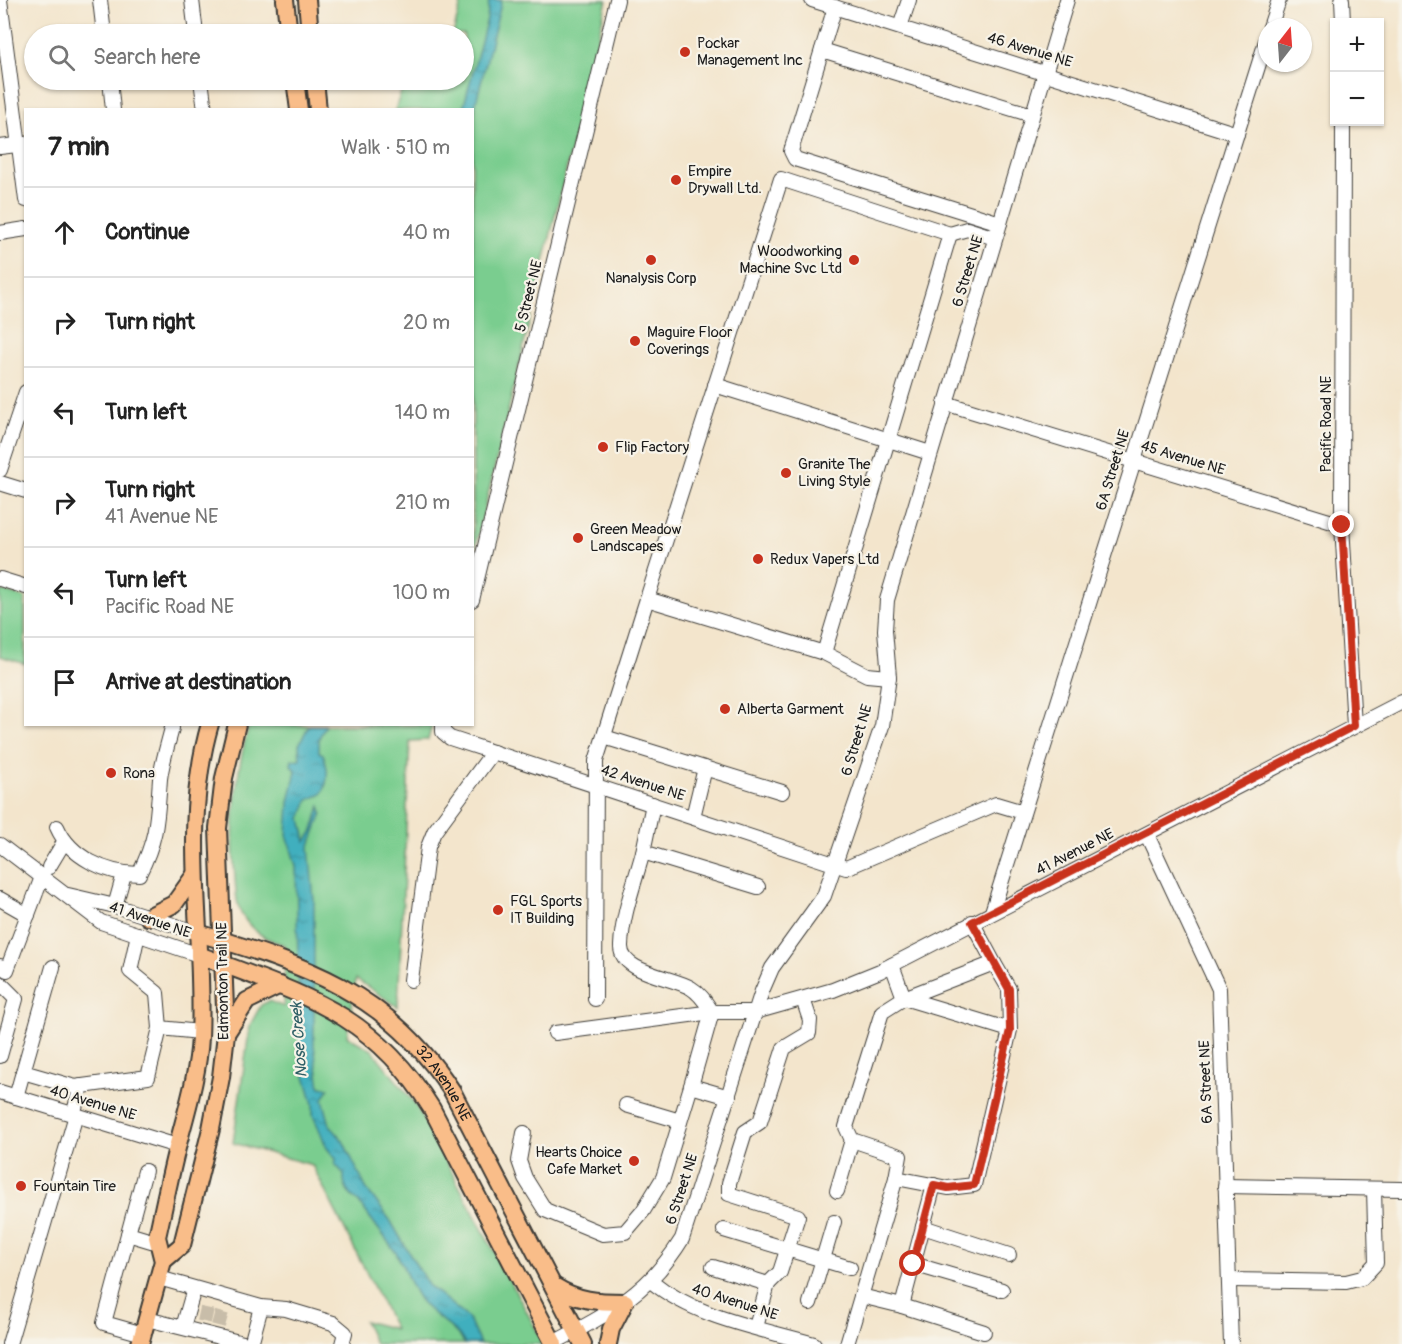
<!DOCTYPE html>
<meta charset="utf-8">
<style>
:root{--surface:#fff;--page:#f2f2f2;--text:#222;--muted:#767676;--line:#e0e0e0}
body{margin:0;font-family:Pangolin,sans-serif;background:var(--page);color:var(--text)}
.controls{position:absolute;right:18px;top:18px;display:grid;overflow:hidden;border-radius:0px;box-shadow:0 2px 4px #0004}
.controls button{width:54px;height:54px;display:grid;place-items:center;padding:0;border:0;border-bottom:2px solid var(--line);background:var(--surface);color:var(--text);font:30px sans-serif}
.compass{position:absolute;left:1258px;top:18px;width:54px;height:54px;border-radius:50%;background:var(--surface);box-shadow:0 2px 4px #0004;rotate:17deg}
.stop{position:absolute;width:18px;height:18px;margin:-14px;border:4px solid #c8321e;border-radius:50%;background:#fff}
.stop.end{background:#c8321e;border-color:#fff;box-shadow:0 2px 6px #0008}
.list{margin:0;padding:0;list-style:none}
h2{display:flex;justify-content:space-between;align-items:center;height:78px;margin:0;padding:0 24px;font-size:26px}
h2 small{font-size:20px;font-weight:400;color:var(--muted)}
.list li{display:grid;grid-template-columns:39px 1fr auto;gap:18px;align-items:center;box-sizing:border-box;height:90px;padding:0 24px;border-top:2px solid var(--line)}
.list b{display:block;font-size:22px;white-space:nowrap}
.list p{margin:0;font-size:20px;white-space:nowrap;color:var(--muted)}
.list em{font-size:20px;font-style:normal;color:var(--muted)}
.icon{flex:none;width:33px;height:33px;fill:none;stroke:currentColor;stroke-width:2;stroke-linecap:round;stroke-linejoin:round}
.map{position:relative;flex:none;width:1402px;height:1344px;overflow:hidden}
.search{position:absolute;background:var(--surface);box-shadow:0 2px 4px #0004;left:24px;top:24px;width:450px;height:66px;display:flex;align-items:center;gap:15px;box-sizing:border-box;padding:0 21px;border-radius:33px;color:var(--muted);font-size:22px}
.panel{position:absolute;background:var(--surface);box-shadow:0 2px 4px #0004;left:24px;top:108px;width:450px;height:618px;border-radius:0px}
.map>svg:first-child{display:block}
.green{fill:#7acd8f;stroke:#4b7456;stroke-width:1.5}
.water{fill:url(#water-ripples);stroke:#2e666d;stroke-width:1.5}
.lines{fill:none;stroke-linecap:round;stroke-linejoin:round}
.minor-tunnel{stroke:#c8bda9;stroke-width:14;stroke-dasharray:14 7;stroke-linecap:butt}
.minor-casing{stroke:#3c3a36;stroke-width:16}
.major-casing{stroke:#3c3a36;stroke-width:20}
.minor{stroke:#fff;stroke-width:14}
.major{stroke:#f9bd89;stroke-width:16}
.route{stroke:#c8321e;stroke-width:8}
.poi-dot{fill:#c8321e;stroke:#f7f3e8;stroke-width:2}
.labels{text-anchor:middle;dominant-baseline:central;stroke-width:4.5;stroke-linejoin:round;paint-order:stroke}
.poi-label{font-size:15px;fill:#1c1c1c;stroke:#f7f3e8;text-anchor:start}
.street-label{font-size:15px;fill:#1c1c1c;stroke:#f7f3e8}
.water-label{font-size:16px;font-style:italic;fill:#2d5e65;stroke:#f7f3e8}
</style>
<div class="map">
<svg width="1402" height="1344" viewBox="0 0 1402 1344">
<defs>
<pattern id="water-ripples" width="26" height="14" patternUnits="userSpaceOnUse" patternTransform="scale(1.5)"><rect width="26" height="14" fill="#41afbe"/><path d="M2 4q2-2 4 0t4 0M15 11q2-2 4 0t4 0" fill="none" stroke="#368e9a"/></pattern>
</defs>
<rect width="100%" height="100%" fill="#f7f3e8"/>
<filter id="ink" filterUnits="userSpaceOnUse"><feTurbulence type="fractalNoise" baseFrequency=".0167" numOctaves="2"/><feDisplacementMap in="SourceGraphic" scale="12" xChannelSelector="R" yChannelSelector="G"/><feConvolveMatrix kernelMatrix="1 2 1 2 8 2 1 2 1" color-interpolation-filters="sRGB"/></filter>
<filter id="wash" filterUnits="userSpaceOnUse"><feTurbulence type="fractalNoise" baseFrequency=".008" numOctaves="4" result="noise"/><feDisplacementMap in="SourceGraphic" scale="24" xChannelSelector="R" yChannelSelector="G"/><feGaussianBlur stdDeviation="1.35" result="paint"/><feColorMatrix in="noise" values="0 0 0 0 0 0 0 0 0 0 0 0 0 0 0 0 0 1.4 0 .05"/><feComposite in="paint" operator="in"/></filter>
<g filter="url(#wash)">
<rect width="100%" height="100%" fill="#f3e5cc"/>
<g class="green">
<polygon points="462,0 607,0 473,557 472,110 395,110 405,80 464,80 464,34 453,34"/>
<polygon points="0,590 25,598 25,664 0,656"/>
<path d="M249,725H432L428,740L410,741L398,1007L356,979L347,1036L372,1050L415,1104L544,1344H375L364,1321L395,1329L312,1165L233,1143L250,1025L261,1005L269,1001L284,1007L285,945C267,940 254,933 244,918C236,908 236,891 235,878C230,825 235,776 249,725Z"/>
</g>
<g class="water">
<polygon points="489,0 501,0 501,4 473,114 472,110 463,109 487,19"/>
<path d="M309,725H326L319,738V752L323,754C329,769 329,781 322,794L308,800L301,818L306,841L313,831L320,806L322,813L309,848L314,901V1045L320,1087L329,1088L323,1099L330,1125L343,1141L366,1188L390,1220L428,1285L468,1318L480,1344H465C454,1326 435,1318 422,1303C410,1289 406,1269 396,1253C386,1238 374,1224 364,1209C354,1194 343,1196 344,1174L335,1164L336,1159L327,1148L313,1115V1104L300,1058L296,866L287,835L289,802L296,771L291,765L292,760L300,759L299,745Z"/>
</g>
</g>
<g filter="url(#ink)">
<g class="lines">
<g class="minor-tunnel">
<polyline points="204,1322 208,1304"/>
<polyline points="218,1326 223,1308"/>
</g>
<g class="minor-casing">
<g id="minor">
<polyline points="0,0 26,200"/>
<polyline points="100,0 104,34"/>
<polyline points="192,0 196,34"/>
<polyline points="812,0 1237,134"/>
<polyline points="1342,0 1343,22"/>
<polyline points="835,7 791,151 795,159 1000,223"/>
<polyline points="900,27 909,0"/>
<polyline points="1270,27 1279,0"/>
<polyline points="822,50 1032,115"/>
<polyline points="110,80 113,110"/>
<polyline points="201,80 205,110"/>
<polyline points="1343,122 1342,525 1354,726"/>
<polyline points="0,147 25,144"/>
<polyline points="0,233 26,229"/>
<polyline points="950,234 967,229 995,238"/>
<polyline points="715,385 930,453"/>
<polyline points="945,403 1342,525"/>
<polyline points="0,470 26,392"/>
<polyline points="0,483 26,491"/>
<polyline points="0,579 26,587"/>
<polyline points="472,600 617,0"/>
<polyline points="824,653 950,234 781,179 647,599 824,653 867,675 889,677"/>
<polyline points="443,724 443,732 450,738 846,868 996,804 1023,812"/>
<polyline points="604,737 782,792"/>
<polyline points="653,804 643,852 758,887"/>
<polyline points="693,817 705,768"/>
<path d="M57,827C70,857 106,874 139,874C158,837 157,818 160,779C162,762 168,744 172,728"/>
<polyline points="1147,835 1219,989 1231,1344"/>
<polyline points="0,845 101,922 199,955"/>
<polyline points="49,867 64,842"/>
<polyline points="68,895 115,906 198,933"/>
<polyline points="0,899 28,915"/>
<polyline points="115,906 124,874"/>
<polyline points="992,912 1267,38"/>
<polyline points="994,963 1009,989 1010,1030 904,998 882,1012 846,1127 852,1140 900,1156 896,1178 948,1188 974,1185 1010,1030"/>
<polyline points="892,965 904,998 994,963 972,922"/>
<polyline points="0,966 7,970 42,877"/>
<polyline points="411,980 428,847 434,832 493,752"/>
<polyline points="0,983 16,999 0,1056"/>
<polyline points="595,999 596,761 647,599"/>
<polyline points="160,1028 200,1032"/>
<path d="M555,1033L712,1012C706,1003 701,994 691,988C673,977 620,973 621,946C622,915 635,882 643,852"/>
<polyline points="23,1072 53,967"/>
<polyline points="0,1092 177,1146"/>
<polyline points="16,1097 23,1072 75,1087 148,1077 160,1028 157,993 130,971 138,934"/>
<polyline points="729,1097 691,1086 712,1012 755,1012 833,990 880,971 1402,702"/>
<polyline points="626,1105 680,1121"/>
<polyline points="73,1115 81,1086"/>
<polyline points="524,1133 519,1161 525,1178 545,1210 603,1234 625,1232 643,1211 663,1178 691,1086"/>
<polyline points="145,1171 128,1234 158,1243"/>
<polyline points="1225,1186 1402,1189"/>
<polyline points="837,1191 852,1140"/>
<polyline points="923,1227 1009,1255"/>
<polyline points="724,1230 850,1268"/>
<polyline points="128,1234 104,1323 143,1334"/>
<polyline points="913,1264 1002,1290"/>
<polyline points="713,1267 768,1284 756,1327"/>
<polyline points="159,1278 261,1307 286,1309 333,1323 345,1333 342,1344"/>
<polyline points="1229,1280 1346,1282 1362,1278 1376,1263 1374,1189"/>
<path d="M651,1281C696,1318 759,1328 814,1344"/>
<polyline points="768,1284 780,1272 798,1216 729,1194 729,1183 745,1132 760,1122 784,1048 809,1033 810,1020 803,999"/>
<polyline points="861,1296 902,1306 934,1185"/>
<polyline points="810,1303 834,1222"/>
<polyline points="902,1306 984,1332"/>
<polyline points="147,1319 247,1344"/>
<polyline points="183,1327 194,1289"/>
<path d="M553,1343C608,1314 649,1293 682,1239L762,991L772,968L824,896L882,726L889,677L885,630L887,600L1067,0"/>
<polyline points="9,1344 76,1115"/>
<polyline points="251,1344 261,1307"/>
<polyline points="847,1344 896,1178"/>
</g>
</g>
<g class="major-casing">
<g id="major">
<polyline points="285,0 289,34"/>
<polyline points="307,0 310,34"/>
<polyline points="295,80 299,110"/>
<polyline points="315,80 318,110"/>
<polyline points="148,917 174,904 194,876"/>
<path id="s1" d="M198,933C305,965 388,992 452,1091L583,1344"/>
<path d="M199,955C300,994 372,1011 432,1109L554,1344"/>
<polyline points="227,1032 247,1001 280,985"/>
<polyline points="163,1261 182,1245 211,1129 221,1077 226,1034 218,828 224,778 237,724"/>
<path d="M554,1286C578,1301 597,1302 625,1302L611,1329L608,1344"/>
<path d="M140,1344L163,1261L157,1237C164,1206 170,1175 178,1144C187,1109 198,1074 200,1037C205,932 180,827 210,724"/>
</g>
</g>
<use href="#minor" class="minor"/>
<use href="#major" class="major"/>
</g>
</g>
<g class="lines" filter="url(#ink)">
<polyline class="route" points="913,1264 934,1185 948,1188 974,1185 1010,1030 1009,989 972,922 1354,726 1342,525"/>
</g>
<g class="poi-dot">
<circle cx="685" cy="52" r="6"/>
<circle cx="676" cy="180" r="6"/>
<circle cx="651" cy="260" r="6"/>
<circle cx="854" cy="260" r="6"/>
<circle cx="635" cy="341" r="6"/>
<circle cx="603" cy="447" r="6"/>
<circle cx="786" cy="473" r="6"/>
<circle cx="578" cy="538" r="6"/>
<circle cx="758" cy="559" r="6"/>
<circle cx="725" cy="709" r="6"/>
<circle cx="111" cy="773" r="6"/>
<circle cx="498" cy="910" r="6"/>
<circle cx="634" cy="1161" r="6"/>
<circle cx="21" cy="1186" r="6"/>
</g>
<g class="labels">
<g class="poi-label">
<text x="697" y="43">Pockar<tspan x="697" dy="17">Management Inc</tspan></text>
<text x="688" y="171">Empire<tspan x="688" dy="17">Drywall Ltd.</tspan></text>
<text x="842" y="251" text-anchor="end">Woodworking<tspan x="842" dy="17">Machine Svc Ltd</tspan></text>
<text x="651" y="278" text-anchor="middle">Nanalysis Corp</text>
<text x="647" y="332">Maguire Floor<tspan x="647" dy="17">Coverings</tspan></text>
<text x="615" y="447">Flip Factory</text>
<text x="798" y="464">Granite The<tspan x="798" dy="17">Living Style</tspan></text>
<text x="590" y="529">Green Meadow<tspan x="590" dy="17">Landscapes</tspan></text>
<text x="770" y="559">Redux Vapers Ltd</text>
<text x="737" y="709">Alberta Garment</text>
<text x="123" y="773">Rona</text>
<text x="510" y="901">FGL Sports<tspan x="510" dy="17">IT Building</tspan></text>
<text x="622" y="1152" text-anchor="end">Hearts Choice<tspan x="622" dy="17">Cafe Market</tspan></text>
<text x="33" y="1186">Fountain Tire</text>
</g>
<g class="street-label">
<text transform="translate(1030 50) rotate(17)">46 Avenue NE</text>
<text transform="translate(968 271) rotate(-73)">6 Street NE</text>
<text transform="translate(529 296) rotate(-76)">5 Street NE</text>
<text transform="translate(1326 424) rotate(-90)">Pacific Road NE</text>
<text transform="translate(1183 458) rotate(17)">45 Avenue NE</text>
<text transform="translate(1113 470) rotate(-73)">6A Street NE</text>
<text transform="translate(857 740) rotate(-73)">6 Street NE</text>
<text transform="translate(643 783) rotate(18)">42 Avenue NE</text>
<text transform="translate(1075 852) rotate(-27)">41 Avenue NE</text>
<text transform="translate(150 920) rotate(19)">41 Avenue NE</text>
<text transform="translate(223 981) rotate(-91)">Edmonton Trail NE</text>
<text transform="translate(1206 1082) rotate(-92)">6A Street NE</text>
<text stroke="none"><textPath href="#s1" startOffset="296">32 Avenue NE</textPath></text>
<text transform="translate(93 1103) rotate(17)">40 Avenue NE</text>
<text transform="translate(682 1189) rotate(-72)">6 Street NE</text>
<text transform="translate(735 1302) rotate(18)">40 Avenue NE</text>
</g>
<g class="water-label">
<text transform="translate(299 1040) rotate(-94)">Nose Creek</text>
</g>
</g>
</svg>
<div class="controls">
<button>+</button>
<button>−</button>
</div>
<svg class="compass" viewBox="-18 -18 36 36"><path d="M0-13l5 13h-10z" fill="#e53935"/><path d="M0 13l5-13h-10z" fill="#767676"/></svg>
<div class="stop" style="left:913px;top:1264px"></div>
<div class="stop end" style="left:1342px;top:525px"></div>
<div class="search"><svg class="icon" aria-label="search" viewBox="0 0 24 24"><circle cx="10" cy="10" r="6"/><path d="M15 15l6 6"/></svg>Search here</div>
<section class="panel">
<h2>7 min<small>Walk · 510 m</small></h2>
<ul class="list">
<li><svg class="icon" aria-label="ahead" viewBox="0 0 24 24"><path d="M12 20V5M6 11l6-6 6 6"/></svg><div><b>Continue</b></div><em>40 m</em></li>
<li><svg class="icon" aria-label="right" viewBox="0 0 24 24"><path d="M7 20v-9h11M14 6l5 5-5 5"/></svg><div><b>Turn right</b></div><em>20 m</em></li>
<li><svg class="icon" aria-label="left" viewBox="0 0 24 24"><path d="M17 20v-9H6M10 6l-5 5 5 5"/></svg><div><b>Turn left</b></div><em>140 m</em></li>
<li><svg class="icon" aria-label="right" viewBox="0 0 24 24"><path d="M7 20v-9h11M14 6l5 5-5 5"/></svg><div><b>Turn right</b><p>41 Avenue NE</p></div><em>210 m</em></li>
<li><svg class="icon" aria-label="left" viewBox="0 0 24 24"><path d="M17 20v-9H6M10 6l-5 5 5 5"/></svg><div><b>Turn left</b><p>Pacific Road NE</p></div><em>100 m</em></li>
<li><svg class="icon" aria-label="arrive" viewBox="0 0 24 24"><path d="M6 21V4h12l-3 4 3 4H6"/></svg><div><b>Arrive at destination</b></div></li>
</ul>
</section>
</div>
